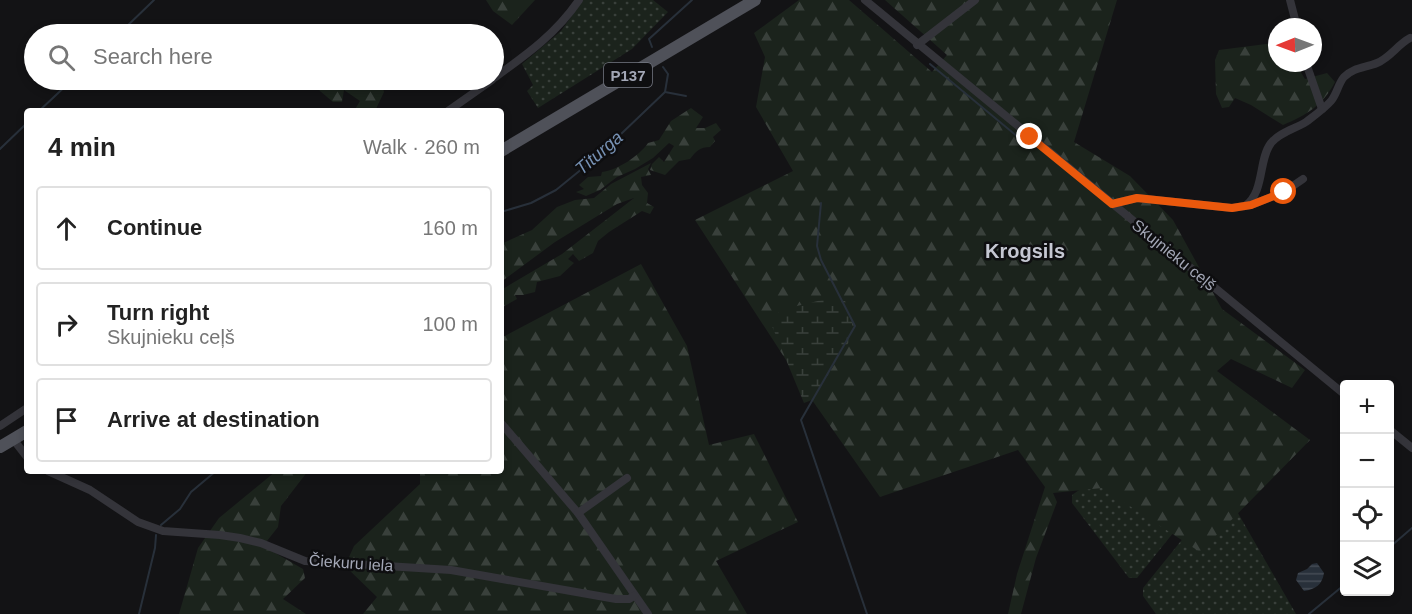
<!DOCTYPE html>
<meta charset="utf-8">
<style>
:root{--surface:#fff;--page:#f6f6f6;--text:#222;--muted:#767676;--line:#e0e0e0}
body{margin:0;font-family:Arial,sans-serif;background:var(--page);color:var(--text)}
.controls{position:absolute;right:18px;bottom:18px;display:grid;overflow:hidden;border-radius:6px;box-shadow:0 3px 9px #0003}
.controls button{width:54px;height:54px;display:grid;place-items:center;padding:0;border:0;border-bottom:2px solid var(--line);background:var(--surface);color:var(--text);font:30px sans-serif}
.compass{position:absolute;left:1268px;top:18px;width:54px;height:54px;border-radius:50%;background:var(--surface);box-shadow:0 3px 9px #0003;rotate:269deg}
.stop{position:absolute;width:18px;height:18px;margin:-14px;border:4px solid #ea580c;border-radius:50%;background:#fff}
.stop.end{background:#ea580c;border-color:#fff;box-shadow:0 2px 6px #0008}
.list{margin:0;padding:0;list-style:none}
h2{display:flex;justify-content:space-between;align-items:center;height:78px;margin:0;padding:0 24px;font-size:26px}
h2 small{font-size:20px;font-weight:400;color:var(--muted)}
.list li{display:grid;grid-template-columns:39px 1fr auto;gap:18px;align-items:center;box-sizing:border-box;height:84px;margin:0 12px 12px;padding:0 12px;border:2px solid var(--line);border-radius:6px}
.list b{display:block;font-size:22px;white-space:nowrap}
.list p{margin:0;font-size:20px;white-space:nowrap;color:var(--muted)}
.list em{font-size:20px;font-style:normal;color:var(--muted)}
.icon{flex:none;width:33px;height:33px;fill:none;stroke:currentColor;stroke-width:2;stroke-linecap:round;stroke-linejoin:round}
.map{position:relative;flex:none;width:1412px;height:614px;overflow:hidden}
.search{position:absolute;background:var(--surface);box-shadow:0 3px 9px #0003;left:24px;top:24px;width:480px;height:66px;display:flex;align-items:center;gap:15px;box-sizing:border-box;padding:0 21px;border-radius:33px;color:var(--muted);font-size:22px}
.panel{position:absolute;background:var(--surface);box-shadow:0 3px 9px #0003;left:24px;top:108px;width:480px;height:366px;border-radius:6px}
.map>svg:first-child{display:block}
.grass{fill:url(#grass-dots)}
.forest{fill:url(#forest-firs)}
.wetland{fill:url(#wetland-marsh)}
.water{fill:url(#water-rules)}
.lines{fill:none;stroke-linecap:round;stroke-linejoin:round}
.stream{stroke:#28303a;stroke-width:2}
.minor{stroke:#34343a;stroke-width:8}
.primary{stroke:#4f5159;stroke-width:12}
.route{stroke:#ea580c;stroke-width:8}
.labels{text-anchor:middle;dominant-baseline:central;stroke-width:5;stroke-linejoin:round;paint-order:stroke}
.shield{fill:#0e0e10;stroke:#767984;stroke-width:1.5}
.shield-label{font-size:15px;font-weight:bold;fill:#a3a7b6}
.street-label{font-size:16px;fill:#a3a7b6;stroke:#0e0e10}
.water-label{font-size:18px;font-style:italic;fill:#7792b5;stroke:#0e0e10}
.quarter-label{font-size:20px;font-weight:bold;fill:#c5c7d2;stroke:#0e0e10}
</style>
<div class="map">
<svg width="1412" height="614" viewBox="0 0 1412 614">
<defs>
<pattern id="grass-dots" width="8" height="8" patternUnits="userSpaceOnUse" patternTransform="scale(1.5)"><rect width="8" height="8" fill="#1b231c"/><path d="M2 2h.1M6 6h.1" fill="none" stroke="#39403b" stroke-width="1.8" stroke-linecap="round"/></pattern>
<pattern id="forest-firs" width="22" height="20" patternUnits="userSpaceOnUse" patternTransform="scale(1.5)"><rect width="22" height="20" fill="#1b231c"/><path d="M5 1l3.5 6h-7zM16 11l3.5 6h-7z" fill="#39403b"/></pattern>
<pattern id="wetland-marsh" width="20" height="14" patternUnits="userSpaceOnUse" patternTransform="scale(1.5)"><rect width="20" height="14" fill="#1b231c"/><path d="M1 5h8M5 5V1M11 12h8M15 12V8" fill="none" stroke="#39403b"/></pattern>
<pattern id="water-rules" width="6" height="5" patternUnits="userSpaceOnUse" patternTransform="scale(1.5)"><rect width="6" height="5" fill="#28303a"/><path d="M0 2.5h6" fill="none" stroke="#444b54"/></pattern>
</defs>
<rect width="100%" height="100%" fill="#131315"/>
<g class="grass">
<polygon points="583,0 653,0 668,12 632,49 538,108 527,91 533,85 522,64 561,31"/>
<polygon points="1175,422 1214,482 1137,578 1129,578 1072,503 1072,495"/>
<polygon points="1227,494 1296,614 1156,614 1143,596 1143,588 1218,495"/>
</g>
<g class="forest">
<polygon points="486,0 535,0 512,25 493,11"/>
<polygon points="799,0 849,0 932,72 947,55 885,0 1117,0 1074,142 1130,176 1173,220 1222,309 1305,370 1292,388 1231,359 1217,371 1310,440 1200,552 1102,488 1053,493 1057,502 1036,558 1021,614 1008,614 1017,574 1045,487 1018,450 880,497 812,400 695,220 793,171 756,107 765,57 754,33"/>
<path d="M1274,43L1277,45V63H1295L1305,79L1327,73L1335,82C1323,105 1307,115 1283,125L1251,105L1235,98L1229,107L1222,108L1216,94L1215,60L1219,50Z"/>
<polygon points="312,80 382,80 381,81 384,92 375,111 354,111 360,101 344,90 342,102 333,102 320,91"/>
<path d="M691,108L703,117L696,128H705L716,123L721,130L713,137L715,141L710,147C700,147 696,151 690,159L679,161L665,175L650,170L652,164L659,157L664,162L674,146L669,143L653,158L635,169L617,177L600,190L586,196L576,192L584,189L579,185L588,177L601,176L602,172C618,170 639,156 648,143L659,140L671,121Z"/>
<polygon points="651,163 648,169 651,175 641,177 642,185 648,193 647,203 654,207 650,214 642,211 609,232 598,241 593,253 579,261 573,254 568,259 574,263 560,276 537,282 535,292 523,295 515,295 517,299 501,308 501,290 562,254 634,198 617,204 555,242 501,282 501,244 532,230 557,207 575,200 594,198 611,184"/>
<polygon points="641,264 687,346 709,445 754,434 798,522 716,561 747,614 363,614 377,597 345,566 354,546 420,484 420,471 501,471 501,338"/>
<polygon points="276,471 308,471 281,506 278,527 263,546 303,569 305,578 283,599 306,614 179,614 198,548 219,518"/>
</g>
<polygon class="wetland" points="822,300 845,301 852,315 852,337 812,400 804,403 772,326 780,310"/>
<path class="water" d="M1317,563L1324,573C1322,585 1316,589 1304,591L1296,580L1298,573L1307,569L1312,564Z"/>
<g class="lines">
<g class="stream">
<polyline points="123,30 154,0"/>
<polyline points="652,47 649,39 692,0"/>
<polyline points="930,64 1018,137"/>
<polyline points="665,92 686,96"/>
<polyline points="39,111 72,80"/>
<polyline points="0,149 27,123"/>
<polyline points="821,203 817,246 821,260 855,326 801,420 867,614"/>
<polyline points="501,212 531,203 556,190 599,155 665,92 668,74 663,67"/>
<polyline points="161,525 180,509 191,492 216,471"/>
<polyline points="1390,547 1412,528"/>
<polyline points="139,614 155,548 156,535"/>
<polyline points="1309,614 1344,585"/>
</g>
<g class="minor">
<polyline points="865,0 1344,394"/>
<polyline points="1290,0 1297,27"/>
<polyline points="917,45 975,0"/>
<polyline points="1306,63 1322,109"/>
<path d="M494,78C526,55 556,34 579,0"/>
<polyline points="448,111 492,80"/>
<polyline points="1112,204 1137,198 1232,208 1251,205 1284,192 1303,179"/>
<path d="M1245,206C1265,192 1258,160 1271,143C1280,132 1295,129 1306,122C1314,116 1325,108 1331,101C1337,94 1338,84 1344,77C1354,67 1365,68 1377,63C1391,57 1397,45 1410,38"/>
<polyline points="501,423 578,513 648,614"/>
<polyline points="0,426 27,408"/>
<polyline points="1390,430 1412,448"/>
<polyline points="13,439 27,457"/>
<polyline points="48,471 90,490 138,522 163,531 220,535 240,538 261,543 305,561 451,570 616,599 629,599 634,596"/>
<polyline points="578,513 627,478"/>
</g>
<g class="primary">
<polyline points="501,151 755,0"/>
<polyline points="0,447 27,431"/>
</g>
</g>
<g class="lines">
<polyline class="route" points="1030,137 1112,204 1137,198 1232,208 1251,205 1284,192"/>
</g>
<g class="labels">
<rect class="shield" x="604" y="63" width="48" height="24" rx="4.5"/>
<g class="shield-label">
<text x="628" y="75">P137</text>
</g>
<g class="street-label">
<text transform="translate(1174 255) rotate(39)">Skujnieku ceļš</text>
<text transform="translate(351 563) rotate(4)">Čiekuru iela</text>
</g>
<g class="water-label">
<text transform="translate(599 153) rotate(-41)">Titurga</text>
</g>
<g class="quarter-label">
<text x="1025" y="251">Krogsils</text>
</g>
</g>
</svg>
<div class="controls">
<button>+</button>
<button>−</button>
<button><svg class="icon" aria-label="locate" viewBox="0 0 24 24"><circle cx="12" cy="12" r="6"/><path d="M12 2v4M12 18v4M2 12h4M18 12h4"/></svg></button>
<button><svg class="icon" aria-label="layers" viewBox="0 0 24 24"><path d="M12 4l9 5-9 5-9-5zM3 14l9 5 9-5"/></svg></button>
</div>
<svg class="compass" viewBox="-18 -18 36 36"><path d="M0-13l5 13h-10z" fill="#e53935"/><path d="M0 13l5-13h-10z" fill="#767676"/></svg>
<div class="stop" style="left:1284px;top:192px"></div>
<div class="stop end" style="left:1030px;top:137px"></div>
<div class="search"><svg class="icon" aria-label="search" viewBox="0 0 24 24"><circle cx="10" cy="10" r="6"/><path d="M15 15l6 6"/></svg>Search here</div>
<section class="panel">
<h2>4 min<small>Walk · 260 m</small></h2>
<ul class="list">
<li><svg class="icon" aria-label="ahead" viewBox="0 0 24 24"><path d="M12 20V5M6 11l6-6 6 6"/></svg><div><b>Continue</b></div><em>160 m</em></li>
<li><svg class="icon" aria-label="right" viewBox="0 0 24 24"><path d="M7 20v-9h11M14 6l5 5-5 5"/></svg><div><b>Turn right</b><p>Skujnieku ceļš</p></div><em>100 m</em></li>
<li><svg class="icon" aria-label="arrive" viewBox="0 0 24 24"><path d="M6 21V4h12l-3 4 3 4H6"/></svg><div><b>Arrive at destination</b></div></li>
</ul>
</section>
</div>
